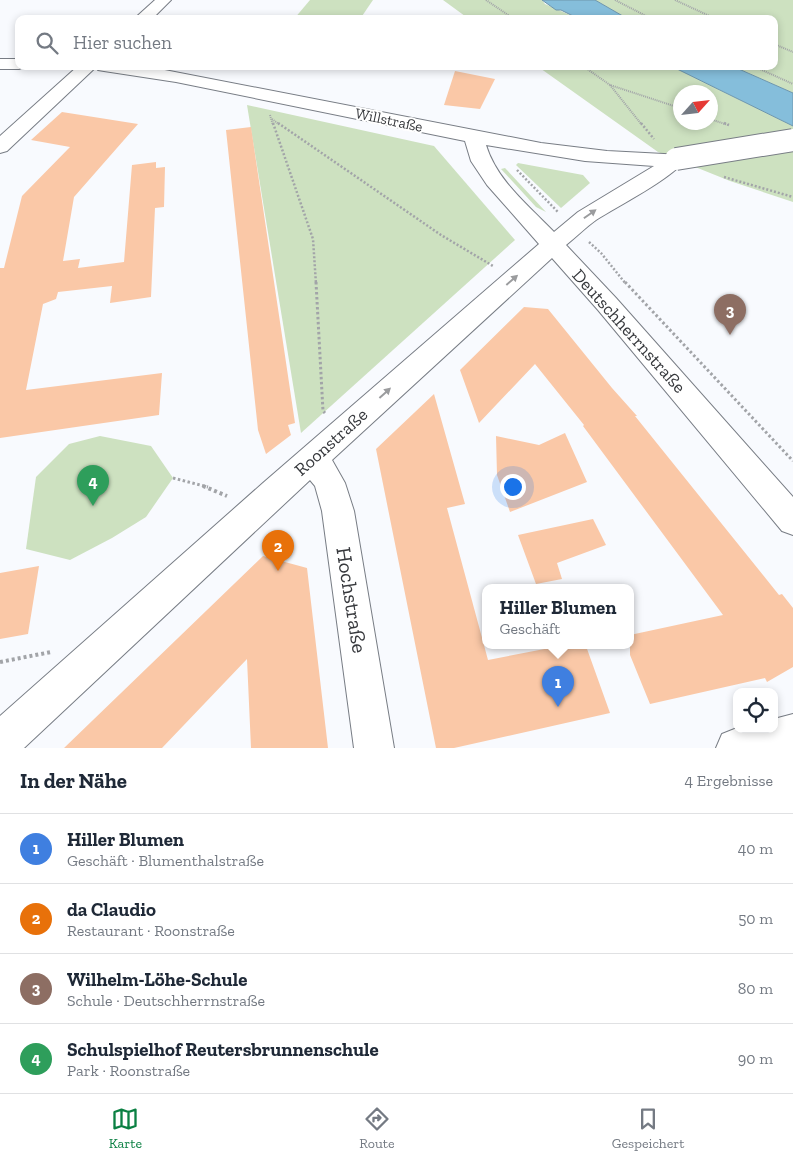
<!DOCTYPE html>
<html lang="de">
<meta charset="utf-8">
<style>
:root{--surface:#fff;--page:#f2f2f3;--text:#1f2937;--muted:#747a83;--line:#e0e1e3;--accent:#0b8043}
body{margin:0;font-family:"Zilla Slab",serif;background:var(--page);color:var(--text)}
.controls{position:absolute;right:15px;bottom:15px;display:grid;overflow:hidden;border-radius:10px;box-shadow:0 2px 8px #0003}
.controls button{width:45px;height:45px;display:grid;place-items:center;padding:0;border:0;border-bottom:1px solid var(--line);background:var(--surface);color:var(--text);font:25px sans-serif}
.compass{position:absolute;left:673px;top:85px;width:45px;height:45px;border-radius:50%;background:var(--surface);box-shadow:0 2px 8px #0003;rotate:63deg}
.you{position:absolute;left:512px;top:486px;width:18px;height:18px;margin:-12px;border:4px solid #fff;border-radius:50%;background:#1a73e8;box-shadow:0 0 0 8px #1a73e833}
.badge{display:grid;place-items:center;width:32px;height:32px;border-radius:50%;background:var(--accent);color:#fff;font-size:16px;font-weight:700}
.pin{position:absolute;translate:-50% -41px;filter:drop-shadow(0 1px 2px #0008)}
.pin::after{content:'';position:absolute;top:26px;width:18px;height:15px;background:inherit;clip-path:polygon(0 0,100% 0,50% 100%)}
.popup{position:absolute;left:482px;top:584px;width:152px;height:65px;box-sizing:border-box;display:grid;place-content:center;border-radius:10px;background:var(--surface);filter:drop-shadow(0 1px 4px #0005);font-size:16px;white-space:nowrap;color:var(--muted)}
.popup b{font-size:19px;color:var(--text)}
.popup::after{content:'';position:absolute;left:50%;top:100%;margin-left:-10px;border:10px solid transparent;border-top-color:var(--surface)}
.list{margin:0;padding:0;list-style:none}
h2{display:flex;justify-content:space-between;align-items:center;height:65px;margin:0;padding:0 20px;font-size:21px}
h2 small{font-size:16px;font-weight:400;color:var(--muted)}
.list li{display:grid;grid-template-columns:32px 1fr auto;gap:15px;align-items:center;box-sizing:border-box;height:70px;padding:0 20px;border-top:1px solid var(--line)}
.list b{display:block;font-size:19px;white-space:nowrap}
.list p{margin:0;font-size:16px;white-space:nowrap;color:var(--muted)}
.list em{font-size:16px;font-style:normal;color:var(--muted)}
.icon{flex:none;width:28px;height:28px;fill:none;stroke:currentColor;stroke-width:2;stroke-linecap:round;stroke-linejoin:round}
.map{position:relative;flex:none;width:793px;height:748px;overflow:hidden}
.search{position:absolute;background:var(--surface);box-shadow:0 2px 8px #0003;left:15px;right:15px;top:15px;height:55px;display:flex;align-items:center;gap:12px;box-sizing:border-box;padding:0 18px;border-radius:10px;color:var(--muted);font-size:19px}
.sheet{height:345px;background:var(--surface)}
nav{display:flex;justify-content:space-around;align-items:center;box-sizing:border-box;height:70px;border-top:1px solid var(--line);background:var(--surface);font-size:14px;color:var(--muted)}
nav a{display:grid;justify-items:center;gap:2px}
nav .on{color:var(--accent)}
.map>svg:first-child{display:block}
.green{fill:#cde1c0;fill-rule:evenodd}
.water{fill:#85bedb;stroke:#6e96ac}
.building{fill:#fac8a7}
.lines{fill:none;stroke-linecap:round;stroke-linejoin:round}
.minor-casing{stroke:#787d85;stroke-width:2}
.path-far3{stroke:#a2a4a8;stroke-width:2;stroke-dasharray:1 1;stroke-linecap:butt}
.path-far2{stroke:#a2a4a8;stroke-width:2.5;stroke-dasharray:2 2;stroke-linecap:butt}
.path-far1{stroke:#a2a4a8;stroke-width:3;stroke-dasharray:2.5 2.5;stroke-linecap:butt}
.path{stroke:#a2a4a8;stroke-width:4;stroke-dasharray:3 3;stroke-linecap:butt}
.minor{fill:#fff;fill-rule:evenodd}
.minor-bridge-casing{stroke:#787d85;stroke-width:24;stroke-linecap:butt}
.minor-bridge{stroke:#fff;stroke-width:22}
.oneway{fill:#9b9c9e}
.labels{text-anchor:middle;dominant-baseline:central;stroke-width:4;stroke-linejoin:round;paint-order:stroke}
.far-street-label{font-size:15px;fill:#37393d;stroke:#fff}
.street-label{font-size:18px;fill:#37393d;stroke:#fff}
.near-street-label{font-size:21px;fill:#37393d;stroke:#fff}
</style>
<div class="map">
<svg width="793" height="748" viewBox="0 0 793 748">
<rect width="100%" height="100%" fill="#f8fafe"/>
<g class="green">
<polygon points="310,0 373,0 360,19 294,19"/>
<polygon points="443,0 542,0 545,4 579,19 469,19"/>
<polygon points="595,0 793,0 793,93 732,66 774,66 774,19 628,19"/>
<path d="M537,66H671L793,126V202L730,181L658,152ZM680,92H710V122H680Z"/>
<polygon points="247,105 434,146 515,240 301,433"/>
<polygon points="518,163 583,175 590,183 561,208 516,165"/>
<polygon points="505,168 546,212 536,207 501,169"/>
<polygon points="100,436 151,446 173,478 146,517 112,538 70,560 26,549 36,477 69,444"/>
</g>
<g class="water">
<polygon points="542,0 595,0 628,19 579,19 561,10 556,10"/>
<polygon points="671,66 732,66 793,93 793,126"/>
</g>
<g class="building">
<polygon points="455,71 495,79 480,109 444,105"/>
<polygon points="62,112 138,124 74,197 63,261 80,259 78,268 124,262 132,165 156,162 156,168 165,167 164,207 155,208 151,297 110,303 112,286 58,292 56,299 43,304 26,390 162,373 159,415 0,438 0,268 4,268 22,196 70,147 31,140"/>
<polygon points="251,127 295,423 288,425 291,435 266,454 258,430 226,130"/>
<polygon points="524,307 548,309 612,388 637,416 635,416 779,595 782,594 793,608 793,667 767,682 765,678 650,704 630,655 630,635 723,615 583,426 584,425 535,364 479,423 460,370"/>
<polygon points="434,394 465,504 447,508 488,660 560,646 586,646 610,713 454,748 436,748 376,449"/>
<polygon points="565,433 587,482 510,512 497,475 496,436 539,445"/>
<polygon points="593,519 606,545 557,563 562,579 536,584 518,535"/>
<polygon points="263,556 307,568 328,748 251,748 247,659 162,748 64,748"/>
<polygon points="39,566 28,634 0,639 0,573"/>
</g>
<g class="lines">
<g class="minor-casing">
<g id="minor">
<polygon points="155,0 171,0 152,19 134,19"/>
<polygon points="0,59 19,59 19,66 26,66 19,69 0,69"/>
<path d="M78,66H144L541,143L607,151L683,155L686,159C673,178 618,206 596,220C586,227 576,237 566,245L616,298L793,497V535L782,531L598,310L552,258L332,460L345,483L354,511L394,748H354L322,511L315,486L310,480L24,748H0V716L263,483L539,244L487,185L471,161L465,141L176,82L104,71L98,70L96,67L7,151L0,153V136ZM486,145L585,161L654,166L578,212L554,232C529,206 497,181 486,145Z"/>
<polygon points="793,714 793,748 716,748 722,734 737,728 774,729 774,719"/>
</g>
</g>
<g class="path-far3">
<polyline points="486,0 514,19"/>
<polyline points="615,0 652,19"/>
<polyline points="675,0 716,19"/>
<polyline points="774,44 793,52"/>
<polyline points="583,66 610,85 680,108"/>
<polyline points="753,66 793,84"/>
<polyline points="610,85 642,125"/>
<polyline points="270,115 273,125"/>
<polyline points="272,119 280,125"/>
<polyline points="710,119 728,125"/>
</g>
<g class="path-far2">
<polyline points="273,123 313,239 316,284"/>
<polyline points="278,123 441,235 493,266"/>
<polyline points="641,123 654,139"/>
<polyline points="724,123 729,125"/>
<polyline points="517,170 558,212"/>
<polyline points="724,177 793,197"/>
<polyline points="589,242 601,253 626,284"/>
</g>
<g class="path-far1">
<polyline points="316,282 323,411 325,413"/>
<polyline points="625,282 793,461"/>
<polyline points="173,478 208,487"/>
</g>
<g class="path">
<polyline points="203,486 227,496"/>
<polyline points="0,662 51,652"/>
</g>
<use href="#minor" class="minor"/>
<g class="minor-bridge-casing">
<polyline id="minor-bridge" points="676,159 793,140"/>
</g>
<use href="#minor-bridge" class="minor-bridge"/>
</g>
<defs><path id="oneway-solid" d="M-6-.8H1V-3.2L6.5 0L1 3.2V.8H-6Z" transform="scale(1.25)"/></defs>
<g class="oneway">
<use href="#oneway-solid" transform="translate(590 214) rotate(-35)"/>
<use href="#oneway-solid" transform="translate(512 280) rotate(-41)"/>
<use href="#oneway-solid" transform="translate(385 393) rotate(-42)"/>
</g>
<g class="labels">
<g class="far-street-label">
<text transform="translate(389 120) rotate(12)">Willstraße</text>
</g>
<g class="street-label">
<text transform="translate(629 331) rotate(48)">Deutschherrnstraße</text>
<text transform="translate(331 442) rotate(-42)">Roonstraße</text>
</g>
<g class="near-street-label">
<text transform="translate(352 600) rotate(81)">Hochstraße</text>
</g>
</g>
</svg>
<div class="controls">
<button><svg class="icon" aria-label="locate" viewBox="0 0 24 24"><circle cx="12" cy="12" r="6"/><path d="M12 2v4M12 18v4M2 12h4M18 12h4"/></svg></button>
</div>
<svg class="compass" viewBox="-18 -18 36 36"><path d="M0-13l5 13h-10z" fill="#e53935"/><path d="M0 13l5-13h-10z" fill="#747a83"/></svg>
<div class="you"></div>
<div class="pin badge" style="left:558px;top:707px;background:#3f7fe0">1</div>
<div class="popup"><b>Hiller Blumen</b>Geschäft</div>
<div class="pin badge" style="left:278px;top:571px;background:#e8710a">2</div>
<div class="pin badge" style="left:730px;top:335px;background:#8d6e63">3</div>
<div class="pin badge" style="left:93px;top:506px;background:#2e9e5b">4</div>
<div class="search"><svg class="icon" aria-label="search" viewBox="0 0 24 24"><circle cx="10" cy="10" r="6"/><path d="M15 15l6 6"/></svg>Hier suchen</div>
</div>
<section class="sheet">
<h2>In der Nähe<small>4 Ergebnisse</small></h2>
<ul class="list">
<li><span class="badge" style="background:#3f7fe0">1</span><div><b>Hiller Blumen</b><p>Geschäft · Blumenthalstraße</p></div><em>40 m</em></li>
<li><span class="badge" style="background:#e8710a">2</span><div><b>da Claudio</b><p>Restaurant · Roonstraße</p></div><em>50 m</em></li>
<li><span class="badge" style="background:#8d6e63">3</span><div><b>Wilhelm-Löhe-Schule</b><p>Schule · Deutschherrnstraße</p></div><em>80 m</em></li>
<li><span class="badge" style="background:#2e9e5b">4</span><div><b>Schulspielhof Reutersbrunnenschule</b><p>Park · Roonstraße</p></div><em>90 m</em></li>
</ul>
</section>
<nav>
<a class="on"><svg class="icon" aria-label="map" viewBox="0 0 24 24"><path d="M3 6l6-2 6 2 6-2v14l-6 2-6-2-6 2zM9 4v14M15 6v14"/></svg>Karte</a>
<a><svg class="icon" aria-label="directions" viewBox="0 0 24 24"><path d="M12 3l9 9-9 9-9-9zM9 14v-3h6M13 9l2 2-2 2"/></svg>Route</a>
<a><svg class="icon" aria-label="saved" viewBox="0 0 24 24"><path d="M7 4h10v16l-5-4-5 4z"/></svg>Gespeichert</a>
</nav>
